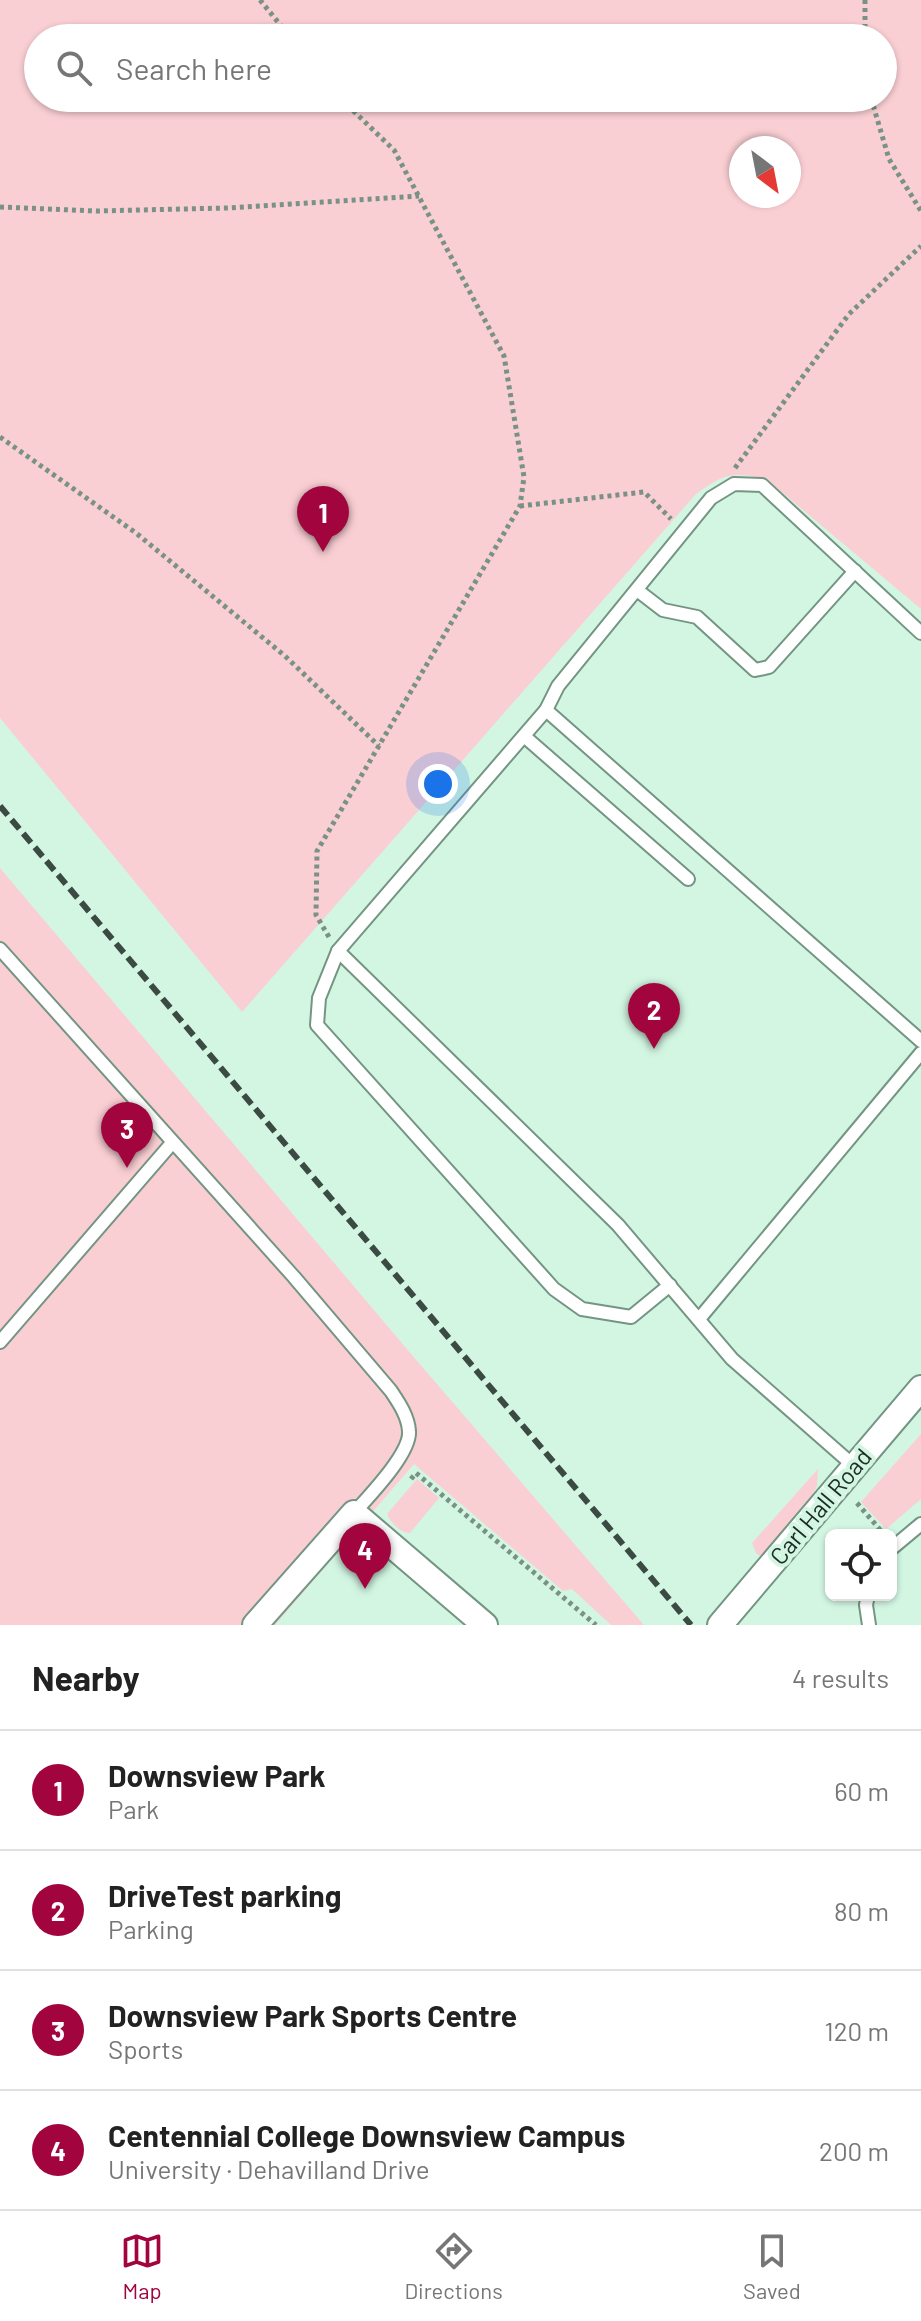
<!DOCTYPE html>
<meta charset="utf-8">
<style>
:root{--surface:#fff;--page:#f6f6f6;--text:#222;--muted:#767676;--line:#e0e0e0;--accent:#a2053e}
body{margin:0;font-family:Barlow,sans-serif;background:var(--page);color:var(--text)}
.controls{position:absolute;right:24px;bottom:24px;display:grid;overflow:hidden;border-radius:12px;box-shadow:0 2px 6px #0004}
.controls button{width:72px;height:72px;display:grid;place-items:center;padding:0;border:0;border-bottom:2px solid var(--line);background:var(--surface);color:var(--text);font:40px sans-serif}
.compass{position:absolute;left:729px;top:136px;width:72px;height:72px;border-radius:50%;background:var(--surface);box-shadow:0 2px 6px #0004;rotate:148deg}
.you{position:absolute;left:438px;top:784px;width:28px;height:28px;margin:-20px;border:6px solid #fff;border-radius:50%;background:#1a73e8;box-shadow:0 0 0 12px #1a73e833}
.badge{display:grid;place-items:center;width:52px;height:52px;border-radius:50%;background:var(--accent);color:#fff;font-size:26px;font-weight:700}
.pin{position:absolute;translate:-50% -66px;filter:drop-shadow(0 2px 4px #0008)}
.pin::after{content:'';position:absolute;top:42px;width:28px;height:24px;background:inherit;clip-path:polygon(0 0,100% 0,50% 100%)}
.list{margin:0;padding:0;list-style:none}
h2{display:flex;justify-content:space-between;align-items:center;height:104px;margin:0;padding:0 32px;font-size:34px}
h2 small{font-size:26px;font-weight:400;color:var(--muted)}
.list li{display:grid;grid-template-columns:52px 1fr auto;gap:24px;align-items:center;box-sizing:border-box;height:120px;padding:0 32px;border-top:2px solid var(--line)}
.list b{display:block;font-size:30px;white-space:nowrap}
.list p{margin:0;font-size:26px;white-space:nowrap;color:var(--muted)}
.list em{font-size:26px;font-style:normal;color:var(--muted)}
.icon{flex:none;width:44px;height:44px;fill:none;stroke:currentColor;stroke-width:2;stroke-linecap:round;stroke-linejoin:round}
.map{position:relative;flex:none;width:921px;height:1625px;overflow:hidden}
.search{position:absolute;background:var(--surface);box-shadow:0 2px 6px #0004;left:24px;right:24px;top:24px;height:88px;display:flex;align-items:center;gap:20px;box-sizing:border-box;padding:0 28px;border-radius:44px;color:var(--muted);font-size:30px}
.sheet{height:584px;background:var(--surface)}
nav{display:flex;justify-content:space-around;align-items:center;box-sizing:border-box;height:112px;border-top:2px solid var(--line);background:var(--surface);font-size:22px;color:var(--muted)}
nav a{display:grid;justify-items:center;gap:4px}
nav .on{color:var(--accent)}
.map>svg:first-child{display:block}
.green{fill:#facfd4;fill-rule:evenodd}
.lines{fill:none;stroke-linecap:round;stroke-linejoin:round}
.service-casing{stroke:#749583;stroke-width:16}
.minor-casing{stroke:#749583;stroke-width:28}
.path{stroke:#7a9285;stroke-width:5;stroke-dasharray:4 4;stroke-linecap:butt}
.service{stroke:#fff;stroke-width:12}
.minor{stroke:#fff;stroke-width:24}
.rail{stroke:#3b4b43;stroke-width:6;stroke-dasharray:12 6;stroke-linecap:butt}
.labels{text-anchor:middle;dominant-baseline:central;stroke-width:8;stroke-linejoin:round;paint-order:stroke}
.street-label{font-size:24px;fill:#1e2b24;stroke:#d3f6e3}
</style>
<div class="map">
<svg width="921" height="1625" viewBox="0 0 921 1625">
<rect width="100%" height="100%" fill="#d3f6e3"/>
<g class="green">
<path d="M0,0H921V609L766,479C733,471 723,474 696,494L242,1012L0,718ZM38,38H883V98H38ZM741,148H789V196H741Z"/>
<polygon points="0,868 412,1355 644,1625 611,1625 572,1589 563,1591 414,1464 275,1625 0,1625"/>
<polygon points="921,1434 921,1499 886,1529 861,1502"/>
<polygon points="818,1469 817,1486 811,1498 761,1557 756,1553 752,1543"/>
<path d="M417,1479L439,1498L410,1533C400,1533 391,1523 387,1514Z"/>
</g>
<g class="lines">
<g class="service-casing">
<g id="service">
<polyline points="637,590 663,610 697,617 755,670 769,667 855,571"/>
<polyline points="546,710 921,1041"/>
<polyline points="524,736 688,879"/>
<path d="M0,949L294,1277L391,1391C399,1403 408,1416 409,1431C411,1453 369,1496 354,1513"/>
<polyline points="338,951 319,998 317,1025 554,1289 582,1309 631,1317 670,1285"/>
<polyline points="699,1319 921,1053"/>
<polyline points="0,1342 172,1143"/>
<polyline points="854,1466 732,1359 618,1225 338,951 546,710 558,686 711,498 734,484 762,485 921,633"/>
<polyline points="891,1549 921,1524"/>
<polyline points="868,1595 866,1605 869,1625"/>
</g>
</g>
<g class="minor-casing">
<g id="minor">
<polyline points="255,1625 354,1513 485,1625"/>
<polyline points="720,1625 921,1388"/>
</g>
</g>
<g class="path">
<polyline points="260,0 291,38"/>
<polyline points="865,0 865,38"/>
<polyline points="871,98 889,159 921,211"/>
<polyline points="0,207 96,211 226,208 419,196"/>
<polyline points="0,437 136,533 285,656 379,746"/>
<polyline points="735,468 849,314 921,246"/>
<polyline points="520,506 644,492 671,519"/>
<polyline points="329,937 316,915 317,851 520,506 524,477 504,356 394,150 340,98"/>
<polyline points="411,1479 416,1473 596,1625"/>
<polyline points="857,1503 882,1532"/>
</g>
<use href="#service" class="service"/>
<use href="#minor" class="minor"/>
<polyline class="rail" points="0,806 691,1625"/>
</g>
<g class="labels">
<g class="street-label">
<text transform="translate(820 1506) rotate(-50)">Carl Hall Road</text>
</g>
</g>
</svg>
<div class="controls">
<button><svg class="icon" aria-label="locate" viewBox="0 0 24 24"><circle cx="12" cy="12" r="6"/><path d="M12 2v4M12 18v4M2 12h4M18 12h4"/></svg></button>
</div>
<svg class="compass" viewBox="-18 -18 36 36"><path d="M0-13l5 13h-10z" fill="#e53935"/><path d="M0 13l5-13h-10z" fill="#767676"/></svg>
<div class="you"></div>
<div class="pin badge" style="left:323px;top:552px">1</div>
<div class="pin badge" style="left:654px;top:1049px">2</div>
<div class="pin badge" style="left:127px;top:1168px">3</div>
<div class="pin badge" style="left:365px;top:1589px">4</div>
<div class="search"><svg class="icon" aria-label="search" viewBox="0 0 24 24"><circle cx="10" cy="10" r="6"/><path d="M15 15l6 6"/></svg>Search here</div>
</div>
<section class="sheet">
<h2>Nearby<small>4 results</small></h2>
<ul class="list">
<li><span class="badge">1</span><div><b>Downsview Park</b><p>Park</p></div><em>60 m</em></li>
<li><span class="badge">2</span><div><b>DriveTest parking</b><p>Parking</p></div><em>80 m</em></li>
<li><span class="badge">3</span><div><b>Downsview Park Sports Centre</b><p>Sports</p></div><em>120 m</em></li>
<li><span class="badge">4</span><div><b>Centennial College Downsview Campus</b><p>University · Dehavilland Drive</p></div><em>200 m</em></li>
</ul>
</section>
<nav>
<a class="on"><svg class="icon" aria-label="map" viewBox="0 0 24 24"><path d="M3 6l6-2 6 2 6-2v14l-6 2-6-2-6 2zM9 4v14M15 6v14"/></svg>Map</a>
<a><svg class="icon" aria-label="directions" viewBox="0 0 24 24"><path d="M12 3l9 9-9 9-9-9zM9 14v-3h6M13 9l2 2-2 2"/></svg>Directions</a>
<a><svg class="icon" aria-label="saved" viewBox="0 0 24 24"><path d="M7 4h10v16l-5-4-5 4z"/></svg>Saved</a>
</nav>
